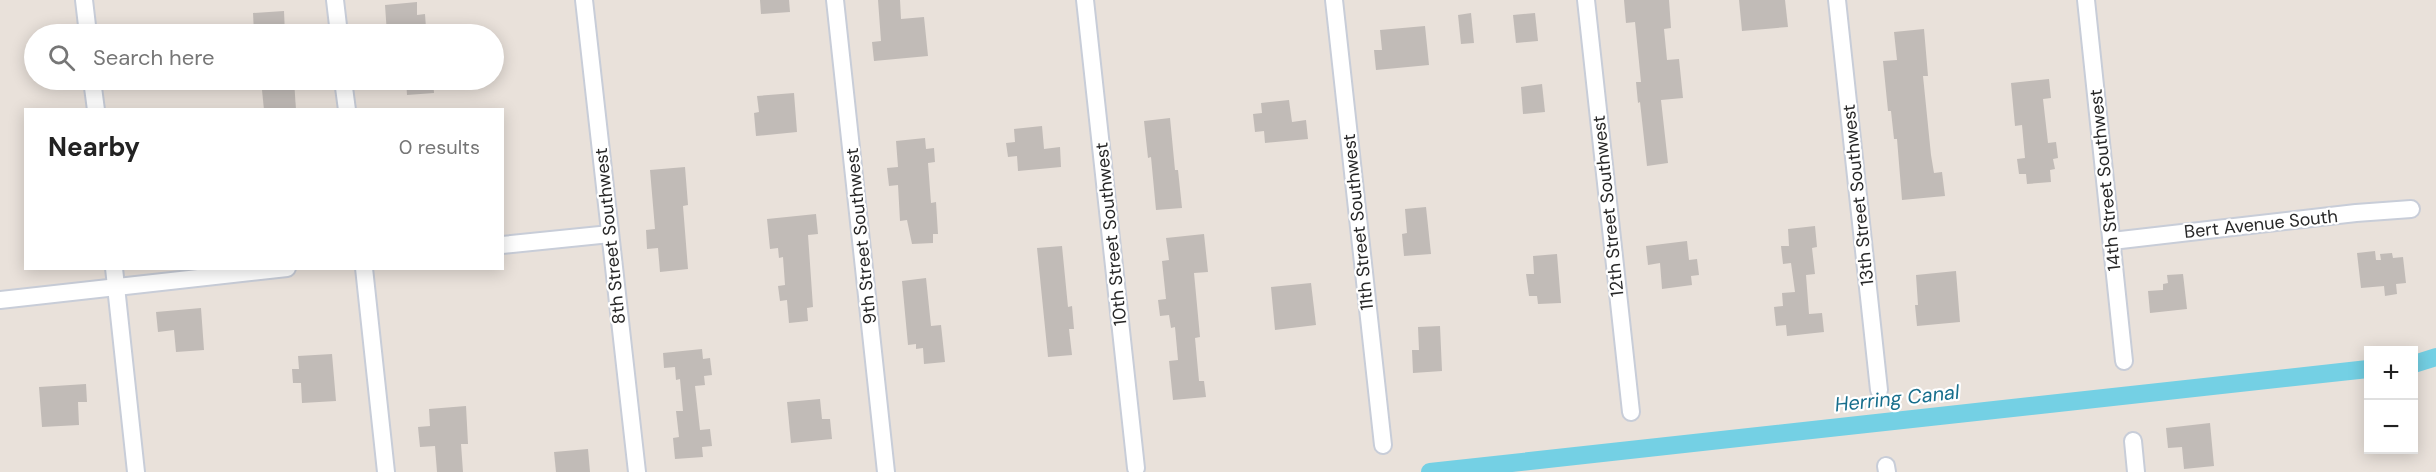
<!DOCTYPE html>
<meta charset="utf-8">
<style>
:root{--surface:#fff;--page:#f6f6f6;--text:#222;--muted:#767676;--line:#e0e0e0}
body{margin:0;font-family:"DM Sans",sans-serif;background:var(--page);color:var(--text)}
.controls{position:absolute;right:18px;bottom:18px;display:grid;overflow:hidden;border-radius:0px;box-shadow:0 3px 15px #0003}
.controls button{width:54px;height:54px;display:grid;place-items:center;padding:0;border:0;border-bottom:2px solid var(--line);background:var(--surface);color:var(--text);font:30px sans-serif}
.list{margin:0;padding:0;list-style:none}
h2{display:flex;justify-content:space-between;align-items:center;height:78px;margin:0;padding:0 24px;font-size:26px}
h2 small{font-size:20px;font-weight:400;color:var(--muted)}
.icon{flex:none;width:33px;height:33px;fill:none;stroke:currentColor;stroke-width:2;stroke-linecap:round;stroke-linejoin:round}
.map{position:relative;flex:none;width:2436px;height:472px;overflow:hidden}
.search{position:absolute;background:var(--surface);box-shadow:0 3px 15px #0003;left:24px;top:24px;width:480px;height:66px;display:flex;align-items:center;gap:15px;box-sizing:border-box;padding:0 21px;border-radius:33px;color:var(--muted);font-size:22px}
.panel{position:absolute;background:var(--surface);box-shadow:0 3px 15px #0003;left:24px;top:108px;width:480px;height:162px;border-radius:0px}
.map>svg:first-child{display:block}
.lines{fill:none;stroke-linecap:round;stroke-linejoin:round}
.canal{stroke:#74d0e4;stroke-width:18}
.building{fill:#c1bbb7}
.minor-casing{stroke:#c8cdd8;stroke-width:20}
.minor{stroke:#fff;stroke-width:16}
.labels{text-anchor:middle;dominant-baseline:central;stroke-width:4.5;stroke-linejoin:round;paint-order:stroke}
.street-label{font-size:18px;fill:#272727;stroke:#fff}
.water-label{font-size:20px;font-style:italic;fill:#176e8c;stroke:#fff}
</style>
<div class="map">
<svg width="2436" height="472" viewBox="0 0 2436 472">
<rect width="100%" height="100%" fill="#e9e1da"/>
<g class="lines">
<g class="canal">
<polyline points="2414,364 2436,357"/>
<polyline points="1430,472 2368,369"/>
</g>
</g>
<g class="building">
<polygon points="760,0 789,0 790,12 761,14"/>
<polygon points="878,0 900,0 901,19 924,17 928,56 874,61 872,42 881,41"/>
<polygon points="1624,0 1669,0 1671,28 1664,29 1667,60 1679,59 1683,98 1661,100 1668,163 1647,166 1640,102 1638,103 1636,82 1641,82 1635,22 1626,23"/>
<polygon points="1739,0 1785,0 1788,27 1742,31"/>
<polygon points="417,2 417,15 425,14 426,28 420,29 421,34 387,34 385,5"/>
<polygon points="284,11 285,34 254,34 253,13"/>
<polygon points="1471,13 1474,43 1461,44 1458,15"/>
<polygon points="1535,13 1538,41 1516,43 1513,15"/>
<polygon points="1425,26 1429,65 1376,70 1374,50 1382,50 1380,30"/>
<polygon points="1924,29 1928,76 1923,76 1931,155 1934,173 1942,172 1945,196 1902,200 1897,139 1894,139 1891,111 1888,111 1883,61 1897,60 1894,32"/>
<polygon points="2049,79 2051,98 2043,99 2048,143 2056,142 2058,158 2053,159 2055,169 2050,170 2051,182 2027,184 2026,174 2019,174 2017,159 2025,158 2022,125 2015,126 2011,83"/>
<polygon points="261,80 294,80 296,110 264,110"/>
<polygon points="406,80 433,80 434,93 407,95"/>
<polygon points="1542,84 1545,112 1523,114 1521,87"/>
<polygon points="794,93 797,132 756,136 754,113 759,112 757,96"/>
<polygon points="1289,100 1292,122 1306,120 1308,139 1265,143 1264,131 1255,132 1253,114 1262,113 1261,103"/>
<polygon points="1170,118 1175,170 1178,170 1182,208 1156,210 1151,157 1148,158 1144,121"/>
<polygon points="1042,126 1044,149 1060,147 1061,167 1018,171 1017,156 1008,157 1006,143 1015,142 1014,129"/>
<polygon points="925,138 926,149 934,148 935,162 928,163 931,203 936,202 938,234 933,234 933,243 912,244 907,220 900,221 898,185 889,186 887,168 898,167 896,141"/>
<polygon points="685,167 688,205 683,206 688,269 660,272 658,248 647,249 646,230 655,229 650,170"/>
<polygon points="1426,207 1431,254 1404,256 1402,234 1407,233 1405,209"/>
<polygon points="816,214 818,234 808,235 813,307 807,308 808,321 789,323 787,300 780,301 778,286 785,285 783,257 779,258 778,248 770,249 767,219"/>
<polygon points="1815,226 1817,247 1812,248 1815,274 1806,275 1809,314 1822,313 1824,332 1787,336 1786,325 1776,326 1774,307 1783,306 1782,293 1795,292 1791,263 1783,264 1781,246 1789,246 1788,229"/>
<polygon points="1204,234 1208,272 1194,273 1200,337 1195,338 1199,381 1204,381 1206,397 1173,400 1169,361 1178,360 1175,327 1171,328 1169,315 1160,316 1158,300 1166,299 1162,261 1169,260 1166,238"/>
<polygon points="1687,241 1689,260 1697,259 1699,275 1691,276 1692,285 1662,289 1660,263 1648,265 1646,246"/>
<polygon points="1062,246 1068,307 1072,306 1074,329 1069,329 1072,355 1048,357 1037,248"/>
<polygon points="2375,251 2376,260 2381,260 2380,254 2392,253 2393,258 2403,257 2406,283 2396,284 2397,294 2385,296 2384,286 2361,288 2357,253"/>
<polygon points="1557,254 1561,303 1538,304 1537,296 1529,296 1526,274 1534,274 1533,256"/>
<polygon points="1956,271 1960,322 1917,326 1915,305 1918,305 1916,275"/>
<polygon points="2183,274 2187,309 2150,313 2148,291 2163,290 2163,284 2168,283 2167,275"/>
<polygon points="926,278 931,326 941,325 945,362 924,364 923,348 916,349 916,344 908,345 902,281"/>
<polygon points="1311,283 1316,325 1275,330 1271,287"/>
<polygon points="201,308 204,350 176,352 174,330 158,332 156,312"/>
<polygon points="1440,326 1442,371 1413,373 1412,350 1419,350 1418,327"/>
<polygon points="702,349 703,359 710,358 712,375 704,376 705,385 695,386 700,430 710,429 712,446 702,447 703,457 675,459 673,438 679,437 676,411 683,411 680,379 676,380 675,367 664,368 663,353"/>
<polygon points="332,354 336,401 302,403 301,383 293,383 292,369 299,369 298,356"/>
<polygon points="86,384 87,402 78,402 79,425 42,427 39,387"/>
<polygon points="820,399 822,419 830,419 832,439 791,443 787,402"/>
<polygon points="466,406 468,444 461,444 463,472 437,472 435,446 420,447 418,427 430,426 429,409"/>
<polygon points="2210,423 2214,466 2184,469 2182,447 2168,448 2166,428"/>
<polygon points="588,449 590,472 556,472 554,452"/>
</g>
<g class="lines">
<g class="minor-casing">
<g id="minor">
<polyline points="84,0 88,34"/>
<polyline points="335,0 339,34"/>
<polyline points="584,0 637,472"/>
<polyline points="835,0 886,472"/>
<polyline points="1085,0 1136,468"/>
<polyline points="1334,0 1383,445"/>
<polyline points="1586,0 1631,412"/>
<polyline points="1837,0 1879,390"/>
<polyline points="2086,0 2124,361"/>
<polyline points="92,80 96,110"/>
<polyline points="343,80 347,110"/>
<polyline points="2112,241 2356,213 2411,209"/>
<polyline points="502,245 610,234"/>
<polyline points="114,268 136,472"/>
<polyline points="364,268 386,472"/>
<polyline points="0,300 287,268"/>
<polyline points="2133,441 2136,472"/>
<polyline points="1886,466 1887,472"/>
</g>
</g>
<use href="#minor" class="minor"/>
</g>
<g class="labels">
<g class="street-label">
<text transform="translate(2105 180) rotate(-96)">14th Street Southwest</text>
<text transform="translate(1858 195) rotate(-96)">13th Street Southwest</text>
<text transform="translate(1608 206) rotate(-96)">12th Street Southwest</text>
<text transform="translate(1358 222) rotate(-96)">11th Street Southwest</text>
<text transform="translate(2261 224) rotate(-6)">Bert Avenue South</text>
<text transform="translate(1111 234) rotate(-96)">10th Street Southwest</text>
<text transform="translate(610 236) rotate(-96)">8th Street Southwest</text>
<text transform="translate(861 236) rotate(-96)">9th Street Southwest</text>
</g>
<g class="water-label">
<text transform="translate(1897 398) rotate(-6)">Herring Canal</text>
</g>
</g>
</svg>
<div class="controls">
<button>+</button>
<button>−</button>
</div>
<div class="search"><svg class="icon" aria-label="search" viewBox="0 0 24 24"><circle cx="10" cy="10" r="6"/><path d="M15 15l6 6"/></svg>Search here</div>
<section class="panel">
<h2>Nearby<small>0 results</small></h2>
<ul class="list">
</ul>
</section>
</div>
